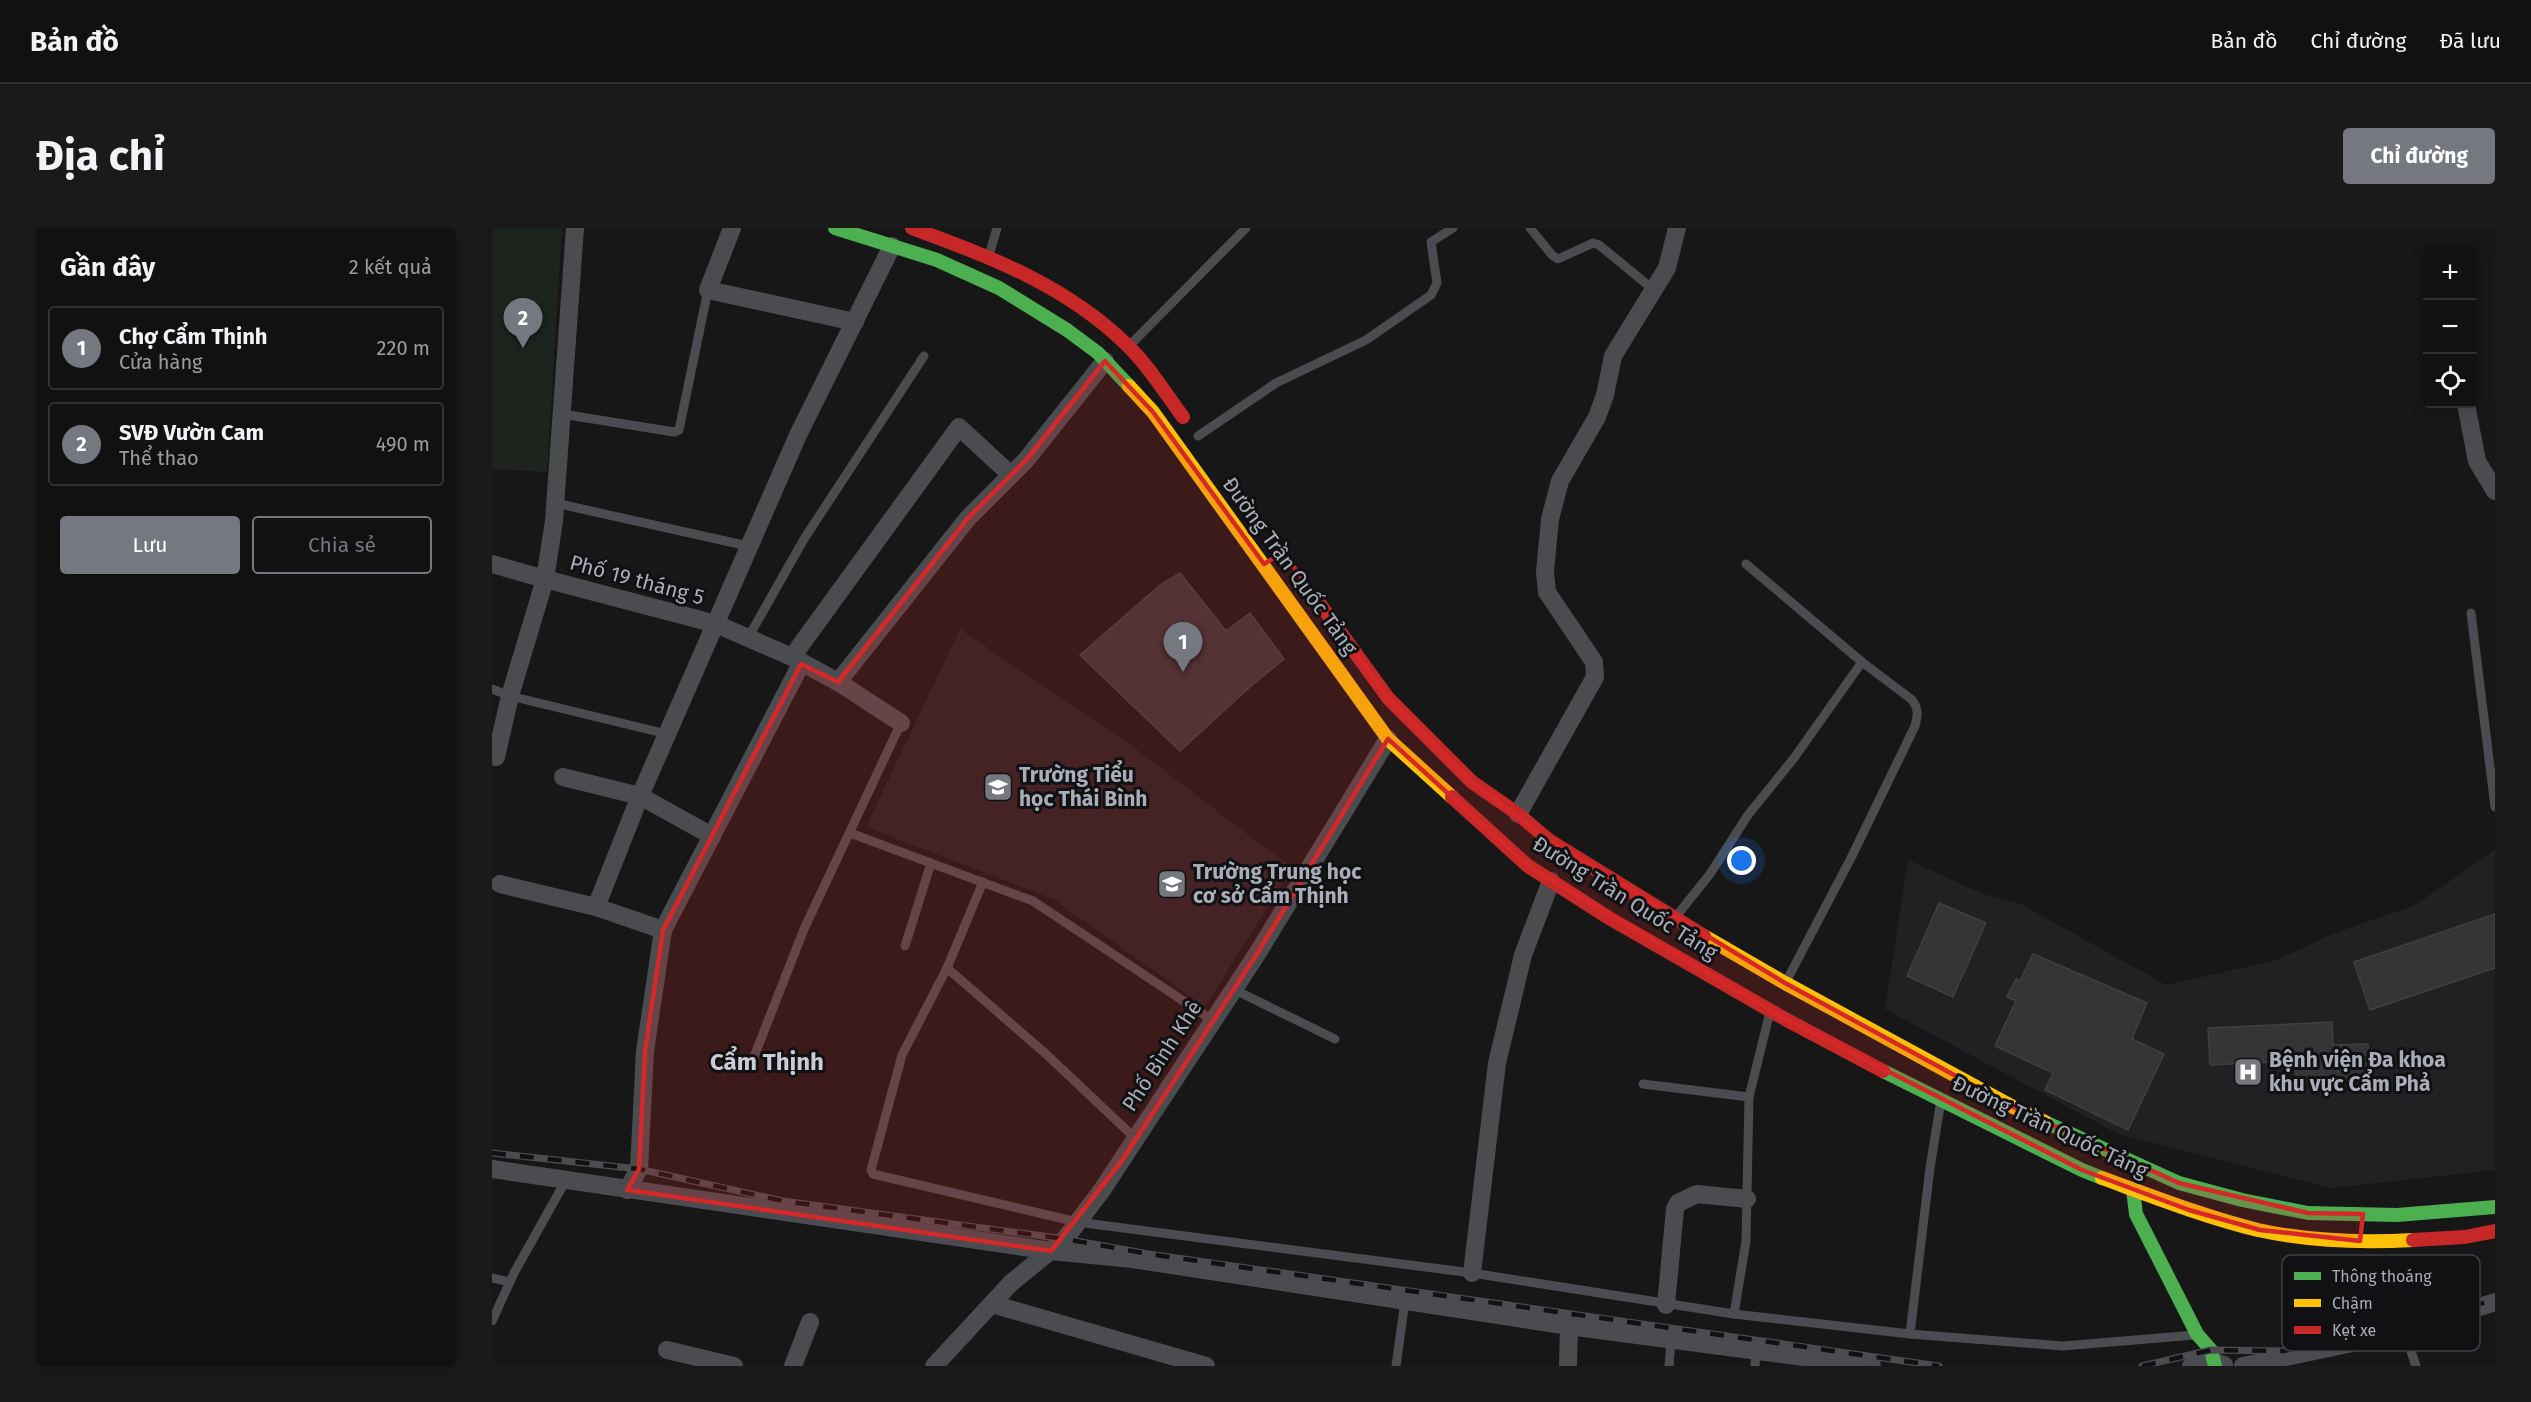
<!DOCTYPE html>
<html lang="vi">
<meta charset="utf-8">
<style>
:root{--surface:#111;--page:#1a1a1a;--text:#f1f3f6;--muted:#9c9d9f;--line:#303131;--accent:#757880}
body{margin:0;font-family:"Fira Sans",sans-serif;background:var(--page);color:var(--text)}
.controls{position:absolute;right:18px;top:18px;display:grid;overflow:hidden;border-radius:6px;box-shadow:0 3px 15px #0003}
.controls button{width:54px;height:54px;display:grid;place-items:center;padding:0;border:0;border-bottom:2px solid var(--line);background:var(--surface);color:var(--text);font:30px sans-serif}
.you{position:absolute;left:1250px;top:633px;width:21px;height:21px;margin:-15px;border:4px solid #fff;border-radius:50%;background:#1a73e8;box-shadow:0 0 0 9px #1a73e833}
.badge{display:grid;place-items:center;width:39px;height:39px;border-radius:50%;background:var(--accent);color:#fff;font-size:20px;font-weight:700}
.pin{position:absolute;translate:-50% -50px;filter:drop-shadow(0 2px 3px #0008)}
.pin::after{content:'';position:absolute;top:32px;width:21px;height:18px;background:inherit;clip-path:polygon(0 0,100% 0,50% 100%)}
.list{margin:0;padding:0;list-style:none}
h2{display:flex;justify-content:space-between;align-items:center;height:78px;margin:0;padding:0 24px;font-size:26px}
h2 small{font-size:20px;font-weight:400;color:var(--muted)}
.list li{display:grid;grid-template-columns:39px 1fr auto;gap:18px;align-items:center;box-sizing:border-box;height:84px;margin:0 12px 12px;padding:0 12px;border:2px solid var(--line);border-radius:6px}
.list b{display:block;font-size:22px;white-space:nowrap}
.list p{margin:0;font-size:20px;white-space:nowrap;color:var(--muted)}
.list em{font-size:20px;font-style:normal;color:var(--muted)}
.actions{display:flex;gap:12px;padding:18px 24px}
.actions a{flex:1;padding:14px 0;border:2px solid var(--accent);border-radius:6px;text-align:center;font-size:21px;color:var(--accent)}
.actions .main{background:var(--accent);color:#fff}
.icon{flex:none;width:33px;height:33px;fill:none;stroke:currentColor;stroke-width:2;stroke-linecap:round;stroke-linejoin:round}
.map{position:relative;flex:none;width:2003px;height:1138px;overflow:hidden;border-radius:6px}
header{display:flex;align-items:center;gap:36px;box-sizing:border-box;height:84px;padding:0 30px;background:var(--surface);border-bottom:2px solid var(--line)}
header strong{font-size:28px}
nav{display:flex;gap:33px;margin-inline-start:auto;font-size:21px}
.intro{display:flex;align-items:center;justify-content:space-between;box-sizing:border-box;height:144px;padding:0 36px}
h1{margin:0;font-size:42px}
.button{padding:15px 27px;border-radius:6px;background:var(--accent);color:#fff;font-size:21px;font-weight:700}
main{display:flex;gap:36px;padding:0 36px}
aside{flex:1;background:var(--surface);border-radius:6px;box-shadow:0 3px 15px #0003}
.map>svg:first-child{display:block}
.built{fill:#212123}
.green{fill:#1d241e}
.building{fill:#353536;stroke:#3f4043;stroke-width:1.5}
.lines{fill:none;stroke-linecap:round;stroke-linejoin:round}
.lane{stroke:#4b4c50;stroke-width:9}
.street{stroke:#4b4c50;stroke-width:18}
.fast{stroke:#4caf50;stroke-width:14}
.slow{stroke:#ffc107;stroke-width:14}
.jam{stroke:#c62828;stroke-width:14}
.rail-casing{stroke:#4b4c4f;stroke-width:7}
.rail{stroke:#111113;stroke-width:4.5;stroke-dasharray:14;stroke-linecap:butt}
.marked{fill:#d62828;fill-opacity:0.2;stroke:#d62828;stroke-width:4.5;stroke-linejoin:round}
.labels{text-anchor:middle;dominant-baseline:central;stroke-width:6;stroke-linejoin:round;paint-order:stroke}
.street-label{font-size:21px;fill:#a8adb8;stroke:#111113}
.poi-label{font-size:21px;font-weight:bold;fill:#a8adb8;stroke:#111113;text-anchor:start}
.quarter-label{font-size:24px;font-weight:bold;fill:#c9ccd4;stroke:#111113}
.key{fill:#111113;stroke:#3e4045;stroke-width:1.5}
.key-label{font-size:16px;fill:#a8adb8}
</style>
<header>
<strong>Bản đồ</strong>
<nav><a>Bản đồ</a><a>Chỉ đường</a><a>Đã lưu</a></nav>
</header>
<div class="intro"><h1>Địa chỉ</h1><a class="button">Chỉ đường</a></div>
<main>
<aside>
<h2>Gần đây<small>2 kết quả</small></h2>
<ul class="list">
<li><span class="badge">1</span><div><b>Chợ Cẩm Thịnh</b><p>Cửa hàng</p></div><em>220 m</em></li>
<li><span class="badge">2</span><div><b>SVĐ Vườn Cam</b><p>Thể thao</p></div><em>490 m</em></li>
</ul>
<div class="actions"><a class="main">Lưu</a><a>Chia sẻ</a></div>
</aside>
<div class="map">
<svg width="2003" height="1138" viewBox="0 0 2003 1138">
<rect width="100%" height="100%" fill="#171717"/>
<g class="built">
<polygon points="468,401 640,518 800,640 713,779 561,671 374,599"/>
<polygon points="2003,622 2003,942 1839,960 1626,906 1393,781 1416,632 1491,666 1529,676 1674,757 1785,732 1838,707 1923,677"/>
</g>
<polygon class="green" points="0,0 70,0 55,244 0,241"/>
<g class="building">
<polygon points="688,345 734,403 758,385 792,431 759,458 688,523 588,427 668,357"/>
<polygon points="1447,675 1494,695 1461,769 1415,748"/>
<polygon points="2003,686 2003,740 1878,782 1862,734"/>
<polygon points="1541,726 1655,775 1640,811 1672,826 1636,902 1553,862 1561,845 1503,818 1524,773 1515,769 1524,751 1528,753"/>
<polygon points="1840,794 1841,817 1876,816 1877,851 1804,854 1803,833 1718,837 1716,800"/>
</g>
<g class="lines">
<g class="lane">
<polyline points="1038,0 1060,27 1066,31 1101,15 1107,17 1162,62"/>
<polyline points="498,24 505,0"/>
<polyline points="640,115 754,0"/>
<polyline points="70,186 182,204 187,202 216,62"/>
<polyline points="706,208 784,155 874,112 939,67 945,55 939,14 961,0"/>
<polyline points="63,275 256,318"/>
<path d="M1254,336L1370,434L1419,471C1427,480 1426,487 1423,498L1359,630L1296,750"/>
<polyline points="1979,385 2003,579"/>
<polyline points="256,410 312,311 432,128"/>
<polyline points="0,461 18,468 175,506"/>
<polyline points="358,605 541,673 720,792"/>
<polyline points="491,654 455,740 410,827 379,942 381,946 585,994 980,1045 1242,1086 1418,1106 1571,1118 1703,1107"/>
<polyline points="1186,686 1218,646 1256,587 1302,530 1370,434"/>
<polyline points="413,718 439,635"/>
<polyline points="455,740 554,826 643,910"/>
<polyline points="741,761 843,811"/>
<polyline points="260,834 312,701 409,495"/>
<polyline points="1151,856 1257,869"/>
<polyline points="0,1050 18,1054"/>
<polyline points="1242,1086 1254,1013 1257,869 1277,788"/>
<polyline points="0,1093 22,1045 74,952"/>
<polyline points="1912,1103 1924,1138"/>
<polyline points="1418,1106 1438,940 1448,878"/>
<polyline points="904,1138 913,1073"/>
<polyline points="1177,1138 1179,1112"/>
<polyline points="1263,1138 1264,1124"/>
</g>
<g class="street">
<polyline points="83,0 62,293 53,351 224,396 300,429 346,454 409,495"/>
<polyline points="240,0 216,62 363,94"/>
<polyline points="1974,176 1985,233 2003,263"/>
<polyline points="0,336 53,351 18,468 4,529"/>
<polyline points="300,429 467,199 519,247"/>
<polyline points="346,454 476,290 534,232 613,133"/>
<polyline points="71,549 148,568 220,608"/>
<polyline points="1026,586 1103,449 1102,434 1055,364 1053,344 1058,291 1068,253 1105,189 1113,167 1121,128 1175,40 1185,0"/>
<polyline points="8,656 104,679 171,702"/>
<polyline points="104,679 148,568 306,207 400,18"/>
<polyline points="0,941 559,1023 640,1031 1077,1098 1380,1138"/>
<polyline points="135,962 147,941 153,823 171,702 309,436"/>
<polyline points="980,1045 1005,835 1031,727 1059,653"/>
<polyline points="500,1076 714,1138"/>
<polyline points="1174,1077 1183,981 1186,975 1205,966 1255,971"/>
<polyline points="175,1122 242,1138"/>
<polyline points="301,1138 318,1094"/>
<polyline points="442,1138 519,1055 573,1011 610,962 765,726 896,511"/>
<polyline points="1076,1138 1077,1098"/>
<polyline points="1699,1138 1720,1133 1732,1137"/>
<polyline points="1751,1138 1903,1106 2003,1074"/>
</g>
<g class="fast">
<polyline points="343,0 445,32 507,60 575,102 606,125 637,158"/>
<polyline points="1391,843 1590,942 1610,950"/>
<polyline points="1553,894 1687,955 1750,972 1816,985 1905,987 2003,979"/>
<polyline points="1641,962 1644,986 1705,1106 1719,1122 1723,1138"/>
</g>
<g class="slow">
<polyline points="637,158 661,184 896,511 960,569"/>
<polyline points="1212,708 1293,755 1521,879 1553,894"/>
<path d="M1610,950C1662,969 1713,989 1766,1002C1816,1013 1870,1015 1921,1012"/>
</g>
<g class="jam">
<path d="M420,0C498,29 574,57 635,117C657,138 673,165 691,189"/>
<polyline points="823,369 896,470 980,554 1026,586 1058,613 1212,708"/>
<polyline points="960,569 1036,638 1117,690 1293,791 1391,843"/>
<polyline points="1921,1012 1973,1009 2003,1003"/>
</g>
<g class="rail-casing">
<g id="rail">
<polyline points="0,925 147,941 291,973 573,1011 657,1026 1447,1138"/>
<polyline points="1650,1138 1719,1122 1791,1123 1922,1098 2003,1071"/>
</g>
</g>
<use href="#rail" class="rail"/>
</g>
<path class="marked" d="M613,133L661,184L772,336L791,324L896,470L980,554L1058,613L1293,755L1521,879L1687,955L1816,985L1871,986L1868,1013L1768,1002L1697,982L1590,942L1293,791L1036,638L896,511L765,726L629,934L559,1023L135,962L147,941L153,823L171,702L309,436L346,454L476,290L534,232Z"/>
<defs>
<g id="school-square" transform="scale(1.5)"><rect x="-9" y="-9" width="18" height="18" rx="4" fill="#757880" stroke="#111113"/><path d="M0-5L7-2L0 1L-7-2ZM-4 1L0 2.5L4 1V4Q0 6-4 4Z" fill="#fff"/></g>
<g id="hospital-square" transform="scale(1.5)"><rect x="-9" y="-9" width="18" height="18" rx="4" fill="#757880" stroke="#111113"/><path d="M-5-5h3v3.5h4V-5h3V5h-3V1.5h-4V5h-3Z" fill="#fff"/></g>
</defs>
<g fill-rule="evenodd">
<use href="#school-square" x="506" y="559"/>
<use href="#school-square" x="680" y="656"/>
<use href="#hospital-square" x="1756" y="844"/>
</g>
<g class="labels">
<g class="street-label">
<text transform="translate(798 338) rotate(54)">Đường Trần Quốc Tảng</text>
<text transform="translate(145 352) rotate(15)">Phố 19 tháng 5</text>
<text transform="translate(1133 670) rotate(32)">Đường Trần Quốc Tảng</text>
<text transform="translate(670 828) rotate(-57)">Phố Bình Khê</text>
<text transform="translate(1558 899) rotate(25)">Đường Trần Quốc Tảng</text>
</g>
<g class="poi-label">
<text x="527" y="547">Trường Tiểu<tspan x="527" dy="24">học Thái Bình</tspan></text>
<text x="701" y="644">Trường Trung học<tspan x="701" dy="24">cơ sở Cẩm Thịnh</tspan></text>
<text x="1777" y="832">Bệnh viện Đa khoa<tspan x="1777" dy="24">khu vực Cẩm Phả</tspan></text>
</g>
<g class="quarter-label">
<text x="275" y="834">Cẩm Thịnh</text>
</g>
</g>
<rect x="1790" y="1027" width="198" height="96" rx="9" class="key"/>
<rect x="1802" y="1044" width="27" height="8" fill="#4caf50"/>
<rect x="1802" y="1071" width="27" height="8" fill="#ffc107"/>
<rect x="1802" y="1098" width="27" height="8" fill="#c62828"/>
<g class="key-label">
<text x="1840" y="1054">Thông thoáng</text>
<text x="1840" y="1081">Chậm</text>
<text x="1840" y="1108">Kẹt xe</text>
</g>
</svg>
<div class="controls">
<button>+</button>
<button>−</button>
<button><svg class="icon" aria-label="locate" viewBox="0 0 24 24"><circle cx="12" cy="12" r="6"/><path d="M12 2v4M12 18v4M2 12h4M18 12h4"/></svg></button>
</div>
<div class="you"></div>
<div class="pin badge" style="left:691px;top:444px">1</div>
<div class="pin badge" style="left:31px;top:120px">2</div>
</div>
</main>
